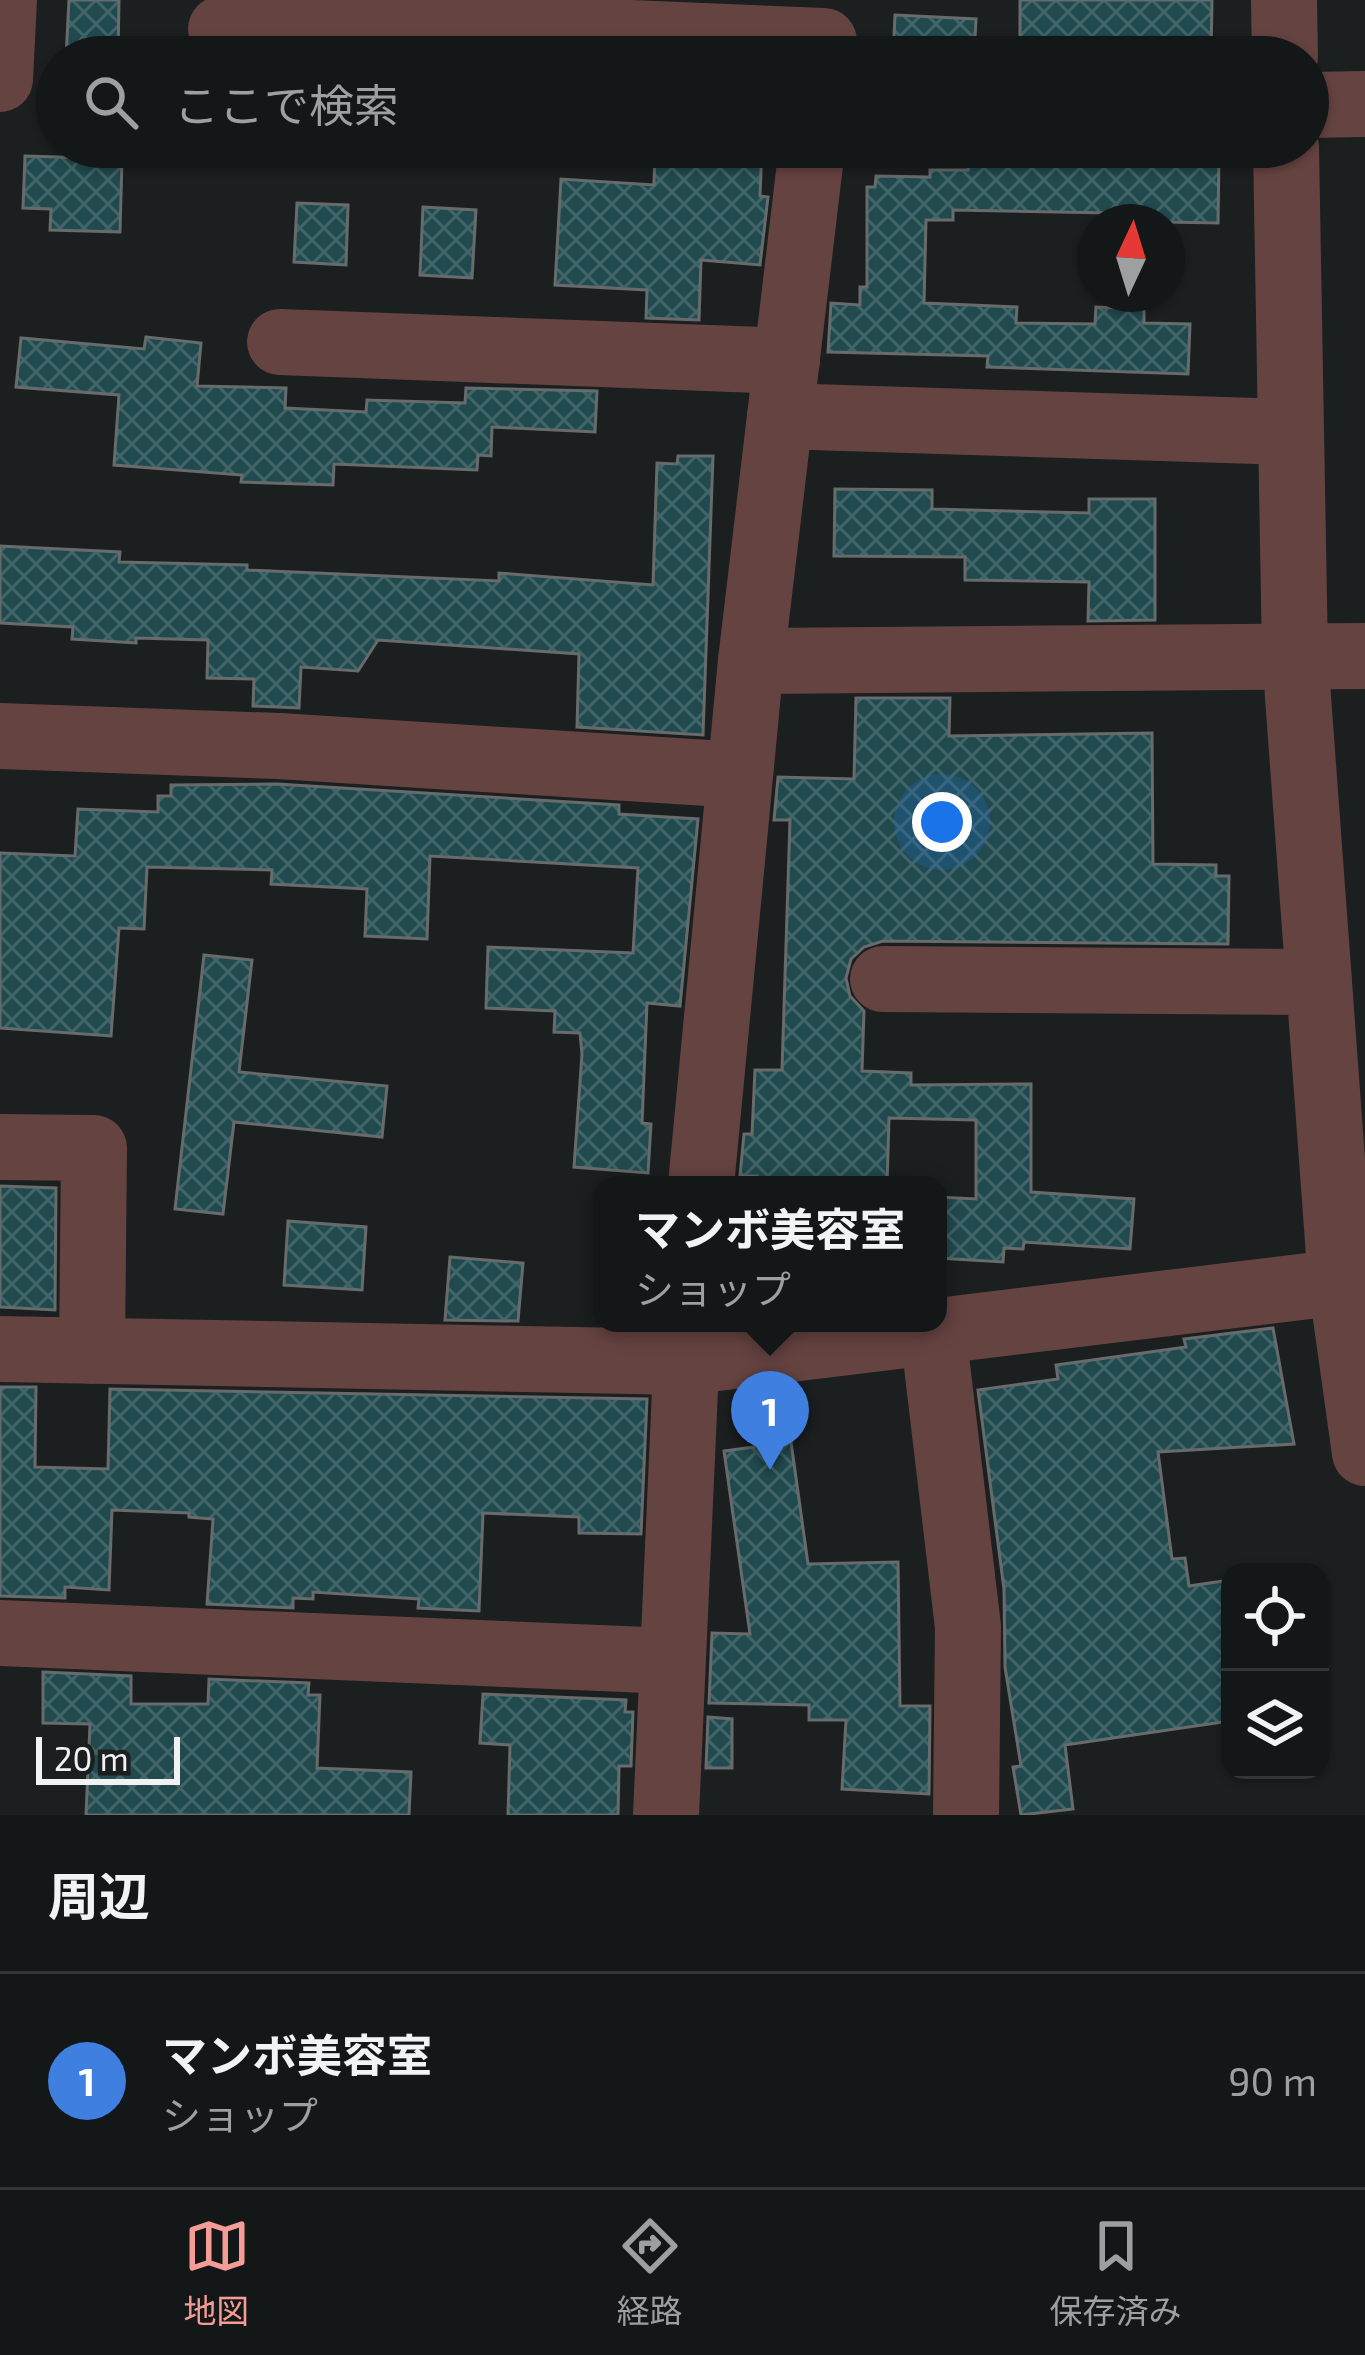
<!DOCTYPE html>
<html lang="ja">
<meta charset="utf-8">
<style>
:root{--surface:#141717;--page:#212424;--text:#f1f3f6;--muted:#9d9fa1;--line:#333636;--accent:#f59c96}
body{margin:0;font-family:"Exo 2","Noto Sans JP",sans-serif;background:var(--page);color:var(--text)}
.controls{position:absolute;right:36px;bottom:36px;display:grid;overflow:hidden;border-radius:24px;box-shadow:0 3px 9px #0004}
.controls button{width:108px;height:108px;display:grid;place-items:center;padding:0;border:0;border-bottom:3px solid var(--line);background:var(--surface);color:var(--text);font:60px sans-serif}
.compass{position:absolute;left:1077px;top:204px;width:108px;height:108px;border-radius:50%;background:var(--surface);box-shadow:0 3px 9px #0004;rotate:4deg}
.scale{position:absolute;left:36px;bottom:30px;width:144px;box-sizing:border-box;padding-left:12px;border:6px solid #f0f2f3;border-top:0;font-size:33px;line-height:42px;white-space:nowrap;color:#f0f2f3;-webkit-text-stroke:9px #1b1f1f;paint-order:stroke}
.you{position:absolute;left:942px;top:822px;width:42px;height:42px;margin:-30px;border:9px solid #fff;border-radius:50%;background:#1a73e8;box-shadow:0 0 0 18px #1a73e833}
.badge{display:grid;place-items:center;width:78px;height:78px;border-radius:50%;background:var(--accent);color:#fff;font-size:39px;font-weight:700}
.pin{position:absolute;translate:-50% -99px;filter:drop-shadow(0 3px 6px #0008)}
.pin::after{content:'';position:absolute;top:63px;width:42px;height:36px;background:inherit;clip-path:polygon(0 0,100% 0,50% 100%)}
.popup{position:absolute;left:593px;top:1176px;width:354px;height:156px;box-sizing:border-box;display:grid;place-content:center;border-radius:24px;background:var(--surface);filter:drop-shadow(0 3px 9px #0005);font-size:39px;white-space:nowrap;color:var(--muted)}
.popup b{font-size:45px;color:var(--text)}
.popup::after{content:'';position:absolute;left:50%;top:100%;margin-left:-24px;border:24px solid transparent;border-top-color:var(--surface)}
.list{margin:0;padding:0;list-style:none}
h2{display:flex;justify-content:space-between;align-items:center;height:156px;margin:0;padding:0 48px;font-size:51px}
h2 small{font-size:39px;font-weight:400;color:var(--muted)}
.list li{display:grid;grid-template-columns:78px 1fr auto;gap:36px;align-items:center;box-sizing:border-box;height:216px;padding:0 48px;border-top:3px solid var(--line)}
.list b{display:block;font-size:45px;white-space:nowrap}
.list p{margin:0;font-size:39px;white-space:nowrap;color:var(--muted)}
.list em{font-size:39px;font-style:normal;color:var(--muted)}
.icon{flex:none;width:66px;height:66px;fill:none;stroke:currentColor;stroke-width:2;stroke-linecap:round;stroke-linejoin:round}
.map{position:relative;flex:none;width:1365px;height:1815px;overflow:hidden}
.search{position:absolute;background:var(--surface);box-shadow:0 3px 9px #0004;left:36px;right:36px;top:36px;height:132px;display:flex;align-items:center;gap:30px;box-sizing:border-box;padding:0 42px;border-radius:66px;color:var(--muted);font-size:45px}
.sheet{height:372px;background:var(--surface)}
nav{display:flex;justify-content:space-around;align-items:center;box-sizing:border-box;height:168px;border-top:3px solid var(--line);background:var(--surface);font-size:33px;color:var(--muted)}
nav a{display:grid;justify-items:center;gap:6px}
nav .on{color:var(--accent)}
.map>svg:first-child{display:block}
.building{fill:url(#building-cross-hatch);stroke:#676b6c;stroke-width:3}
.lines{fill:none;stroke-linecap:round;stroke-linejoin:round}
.minor{stroke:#654341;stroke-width:66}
</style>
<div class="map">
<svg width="1365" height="1815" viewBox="0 0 1365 1815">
<defs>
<pattern id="building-cross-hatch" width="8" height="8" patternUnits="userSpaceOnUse" patternTransform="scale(3)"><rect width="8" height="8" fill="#214a4f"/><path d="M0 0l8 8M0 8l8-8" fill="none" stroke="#426569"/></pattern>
</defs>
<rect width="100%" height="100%" fill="#1b1f1f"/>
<g class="building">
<polygon points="69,0 119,0 118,57 66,57"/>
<polygon points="1020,0 1212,0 1211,56 1160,55 1161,45 1020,43"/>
<polygon points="895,15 976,19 974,57 893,57"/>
<polygon points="655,147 762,147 760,196 768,197 760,265 701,260 699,320 646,318 647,290 555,285 561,179 654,185"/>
<polygon points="969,148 1219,156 1218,223 1112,221 1112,213 953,210 953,220 926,220 924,303 1017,307 1016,323 1095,324 1096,307 1144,309 1144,323 1190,324 1188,374 987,367 988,356 828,352 831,303 860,305 860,287 867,287 867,187 875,187 876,176 930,177 930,170 968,170"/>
<polygon points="25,156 122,159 120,232 50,230 51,209 23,208"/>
<polygon points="297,203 348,205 346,265 294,262"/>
<polygon points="423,207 476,210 472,278 420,275"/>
<polygon points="146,337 201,343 197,386 286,388 285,408 366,412 367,400 465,403 466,388 597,391 595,432 492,427 491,456 478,455 477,470 334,464 333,485 241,482 242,475 114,465 119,395 16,387 21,338 144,349"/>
<polygon points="678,456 713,456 703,735 577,727 579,654 378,640 358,671 301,667 299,708 253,706 254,679 207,678 208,640 136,638 136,643 72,639 73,627 0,623 0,546 120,552 119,562 247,565 247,570 499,581 499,573 653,585 657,463 677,464"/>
<polygon points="835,489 932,490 932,509 1089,513 1089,499 1155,499 1155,620 1088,621 1089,582 965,580 965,557 834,556"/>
<polygon points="856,698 950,698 949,736 1152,733 1153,864 1216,865 1216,876 1229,876 1228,944 883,941 864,947 851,959 846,978 850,996 864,1011 862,1071 911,1073 911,1085 1031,1084 1031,1192 1134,1199 1130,1249 1024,1242 1023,1249 1004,1248 1003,1262 938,1258 938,1197 976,1199 976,1120 889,1118 887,1185 757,1185 757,1176 740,1176 744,1134 752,1134 755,1070 782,1070 790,820 774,820 778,777 854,779"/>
<polygon points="277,784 619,805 619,814 698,819 680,1006 647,1003 642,1123 651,1124 648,1173 574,1167 582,1054 580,1033 554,1032 555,1011 486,1008 488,947 633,953 638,868 430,856 427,939 365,936 367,889 271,884 272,870 147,867 144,929 119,928 111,1036 0,1028 0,853 75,856 78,809 158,812 158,796 171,796 171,785"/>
<polygon points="204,955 252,960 239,1072 387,1086 382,1137 234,1122 223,1214 175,1209"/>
<polygon points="0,1186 56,1188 55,1310 0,1307"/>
<polygon points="288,1221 366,1227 362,1290 284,1285"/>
<polygon points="450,1257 523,1263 518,1321 445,1320"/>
<polygon points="1273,1328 1294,1444 1158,1452 1172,1559 1185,1558 1189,1586 1230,1580 1230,1721 1065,1745 1073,1809 1021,1815 1013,1767 1021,1766 1005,1667 1004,1589 978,1390 1058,1379 1056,1365 1186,1347 1184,1339"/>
<polygon points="0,1387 36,1387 35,1467 108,1469 110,1389 647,1399 641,1534 579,1533 579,1517 483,1513 479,1611 418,1608 419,1599 313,1592 313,1599 293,1598 293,1608 207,1604 213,1519 189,1517 189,1513 112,1510 109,1590 65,1587 65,1598 0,1596"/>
<polygon points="791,1442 808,1564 898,1562 900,1706 930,1706 929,1794 842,1789 846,1720 809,1720 809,1705 709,1703 712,1633 750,1634 724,1451"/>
<polygon points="43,1672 131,1676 131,1704 208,1704 209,1679 309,1683 308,1695 320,1695 317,1768 411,1772 409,1815 86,1815 90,1724 43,1723"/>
<polygon points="483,1694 626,1700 625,1712 633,1712 631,1766 619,1766 618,1815 508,1815 510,1745 480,1743"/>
<polygon points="708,1717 732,1719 732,1768 706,1768"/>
</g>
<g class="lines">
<g class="minor">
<polyline points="1284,0 1285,57"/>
<polyline points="221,29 461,26 824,41"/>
<polyline points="0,79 4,0"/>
<polyline points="1308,105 1365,104"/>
<polyline points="1286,147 1295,656 1341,1282 1365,1453"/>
<polyline points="280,342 787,361"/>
<polyline points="780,416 1291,432"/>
<polyline points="751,661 1365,656"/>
<polyline points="0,736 279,746 739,775"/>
<polyline points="883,979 1319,982"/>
<polyline points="0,1147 94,1148 92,1351"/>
<polyline points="701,1185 751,661 812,147"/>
<polyline points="933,1332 968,1627 966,1815"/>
<polyline points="0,1349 684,1362 1341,1282"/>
<polyline points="0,1633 672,1661"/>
<polyline points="666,1815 688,1323"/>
</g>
</g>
</svg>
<div class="controls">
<button><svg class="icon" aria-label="locate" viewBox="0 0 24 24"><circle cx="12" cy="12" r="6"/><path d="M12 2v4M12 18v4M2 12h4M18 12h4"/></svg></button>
<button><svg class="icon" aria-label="layers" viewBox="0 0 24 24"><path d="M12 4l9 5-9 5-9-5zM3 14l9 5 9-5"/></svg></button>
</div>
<svg class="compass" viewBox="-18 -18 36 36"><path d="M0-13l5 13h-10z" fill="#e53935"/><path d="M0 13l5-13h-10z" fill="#9d9fa1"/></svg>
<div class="scale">20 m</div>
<div class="you"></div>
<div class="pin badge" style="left:770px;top:1470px;background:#3f7fe0">1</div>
<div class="popup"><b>マンボ美容室</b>ショップ</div>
<div class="search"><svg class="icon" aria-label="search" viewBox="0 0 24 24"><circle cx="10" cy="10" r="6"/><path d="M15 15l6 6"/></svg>ここで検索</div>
</div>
<section class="sheet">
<h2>周辺<small></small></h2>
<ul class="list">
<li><span class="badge" style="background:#3f7fe0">1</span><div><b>マンボ美容室</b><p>ショップ</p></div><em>90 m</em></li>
</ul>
</section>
<nav>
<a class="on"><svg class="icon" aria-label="map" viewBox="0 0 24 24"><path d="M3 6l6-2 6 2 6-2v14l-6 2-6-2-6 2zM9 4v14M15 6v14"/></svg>地図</a>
<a><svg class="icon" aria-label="directions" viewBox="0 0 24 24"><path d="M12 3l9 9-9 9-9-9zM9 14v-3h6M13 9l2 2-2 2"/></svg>経路</a>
<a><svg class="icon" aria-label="saved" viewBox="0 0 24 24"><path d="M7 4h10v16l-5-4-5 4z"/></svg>保存済み</a>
</nav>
